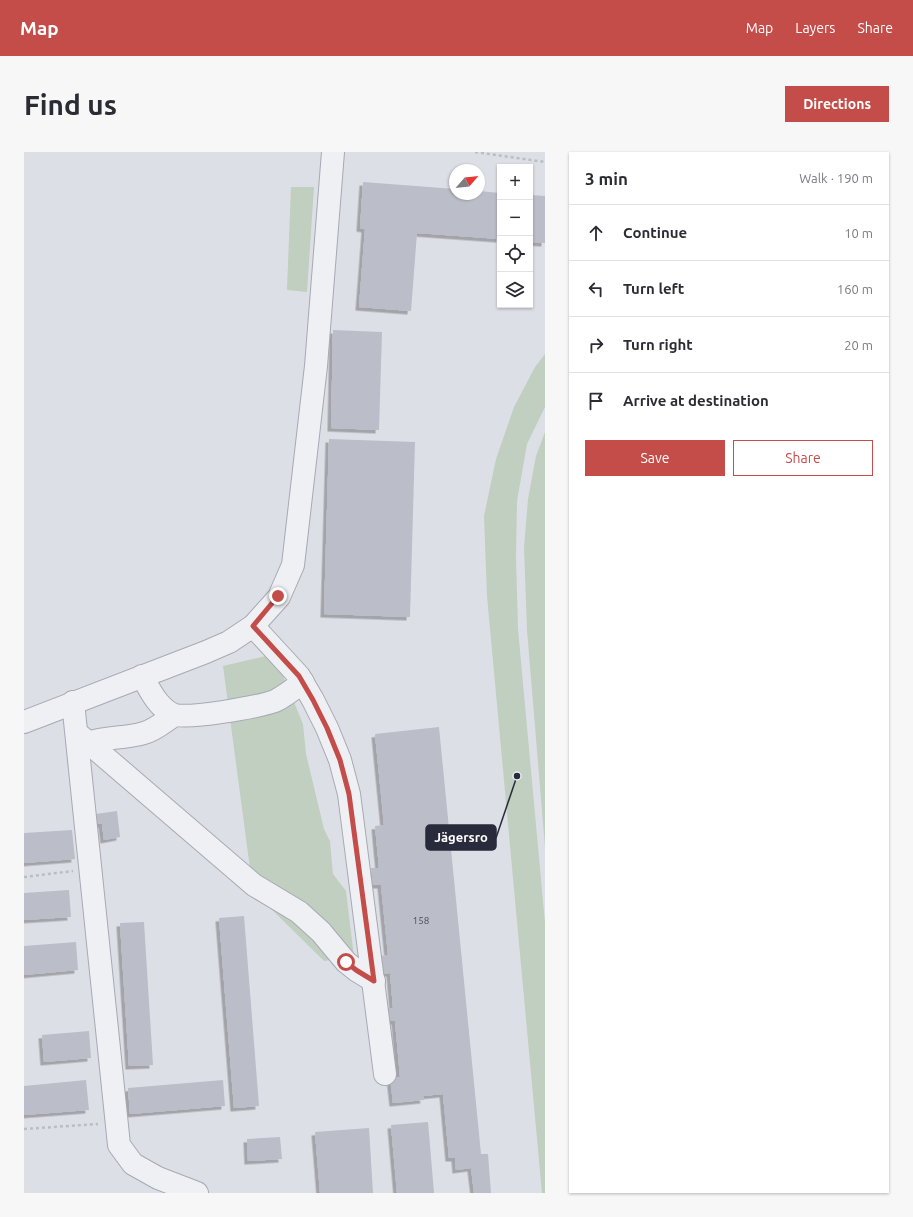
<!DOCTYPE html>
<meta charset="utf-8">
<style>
:root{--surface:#fff;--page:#f7f7f7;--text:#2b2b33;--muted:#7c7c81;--line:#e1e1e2;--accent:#c44c49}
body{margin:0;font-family:Ubuntu,sans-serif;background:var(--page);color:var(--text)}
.controls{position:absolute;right:12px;top:12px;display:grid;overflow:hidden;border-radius:0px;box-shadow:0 1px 3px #0004}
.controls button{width:36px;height:36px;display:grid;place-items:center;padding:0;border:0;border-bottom:1px solid var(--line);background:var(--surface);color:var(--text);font:20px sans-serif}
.compass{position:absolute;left:425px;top:12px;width:36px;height:36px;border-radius:50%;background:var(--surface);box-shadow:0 1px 3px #0004;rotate:62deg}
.stop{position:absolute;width:12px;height:12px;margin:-9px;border:3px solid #c44c49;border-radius:50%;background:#fff}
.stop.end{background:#c44c49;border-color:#fff;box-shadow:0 1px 4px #0008}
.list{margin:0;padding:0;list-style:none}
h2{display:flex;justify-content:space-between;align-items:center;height:52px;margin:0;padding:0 16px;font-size:17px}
h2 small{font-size:13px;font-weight:400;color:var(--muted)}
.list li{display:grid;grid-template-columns:26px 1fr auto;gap:12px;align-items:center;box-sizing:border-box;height:56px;padding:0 16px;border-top:1px solid var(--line)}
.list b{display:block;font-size:15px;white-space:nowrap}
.list em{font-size:13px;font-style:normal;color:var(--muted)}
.actions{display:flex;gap:8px;padding:12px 16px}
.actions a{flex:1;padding:9px 0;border:1px solid var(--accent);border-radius:0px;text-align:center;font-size:14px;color:var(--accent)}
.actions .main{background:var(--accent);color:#fff}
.icon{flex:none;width:22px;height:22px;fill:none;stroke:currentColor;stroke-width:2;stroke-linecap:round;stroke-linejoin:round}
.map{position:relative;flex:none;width:521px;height:1041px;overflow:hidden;border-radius:0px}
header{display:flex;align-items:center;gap:24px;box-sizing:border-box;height:56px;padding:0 20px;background:var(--accent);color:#fff}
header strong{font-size:19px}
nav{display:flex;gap:22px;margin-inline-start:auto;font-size:14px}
.intro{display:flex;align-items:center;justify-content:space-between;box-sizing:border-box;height:96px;padding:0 24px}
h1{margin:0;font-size:28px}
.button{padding:10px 18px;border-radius:0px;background:var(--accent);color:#fff;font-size:14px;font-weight:700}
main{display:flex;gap:24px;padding:0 24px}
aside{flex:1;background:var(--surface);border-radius:0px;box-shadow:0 1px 3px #0004}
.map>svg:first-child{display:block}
.green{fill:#c0cfbf}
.building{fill:#bbbdc8;filter:url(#shadow)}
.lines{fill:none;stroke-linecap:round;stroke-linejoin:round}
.minor-casing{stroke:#a7a9b3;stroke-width:24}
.path{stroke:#bbbdc4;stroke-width:2.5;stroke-dasharray:3 3;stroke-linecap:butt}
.minor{stroke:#eff0f4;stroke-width:22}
.route{stroke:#c44c49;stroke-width:5}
.labels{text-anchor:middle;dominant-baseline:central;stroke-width:3;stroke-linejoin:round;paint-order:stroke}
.number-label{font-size:10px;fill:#4d505e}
.leader{fill:none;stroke:#282b3b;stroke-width:1.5}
.callout-dot{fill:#282b3b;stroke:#eceef4;stroke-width:1.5}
.callout{fill:#282b3b;stroke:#282b3b;stroke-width:1.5}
.callout-label{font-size:13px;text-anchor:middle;font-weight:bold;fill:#fff}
</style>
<header>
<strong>Map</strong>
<nav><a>Map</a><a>Layers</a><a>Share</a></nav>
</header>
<div class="intro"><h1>Find us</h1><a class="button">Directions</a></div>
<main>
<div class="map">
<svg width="521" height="1041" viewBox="0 0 521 1041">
<defs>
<filter id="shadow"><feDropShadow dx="-3.5" dy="3.5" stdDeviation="0" flood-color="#0004"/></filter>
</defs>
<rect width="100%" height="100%" fill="#dddfe6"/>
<g class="green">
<polygon points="267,35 290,35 283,140 263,138"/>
<polygon points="521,202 521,255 503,292 493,349 492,405 494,477 521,771 521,1041 518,1041 463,444 460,364 472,307 490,255 511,215"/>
<polygon points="521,280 521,695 503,478 500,395 504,347 512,304"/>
<polygon points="250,502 279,572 282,602 300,677 306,689 309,722 322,739 330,805 300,809 229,739 199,514"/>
</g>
<g class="building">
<polygon points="339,30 431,37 431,42 455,42 455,39 476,41 476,87 393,81 387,159 335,155 341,77 336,76"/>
<polygon points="506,43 521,44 521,91 506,90"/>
<polygon points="309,178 358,180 355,278 307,276"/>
<polygon points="305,287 391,290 386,465 300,462"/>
<polygon points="415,575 457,1002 464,1002 467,1041 450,1041 447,1016 432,1018 431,1006 425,1006 419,942 399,944 400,948 369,951 366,925 376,925 371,869 364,869 362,856 369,856 366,821 357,822 355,804 364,803 357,733 349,733 347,716 355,716 351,674 360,673 351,582"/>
<polygon points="93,659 96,685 80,688 78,672 74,672 72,662"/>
<polygon points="48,678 51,707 0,711 0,681"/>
<polygon points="45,738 47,765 0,768 0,741"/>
<polygon points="220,764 235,954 210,956 195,766"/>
<polygon points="120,770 129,913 105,914 96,771"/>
<polygon points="52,790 54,818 0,823 0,794"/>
<polygon points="65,879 67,906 20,910 18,883"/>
<polygon points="62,928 65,958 0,963 0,934"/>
<polygon points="199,928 201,954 106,962 104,936"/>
<polygon points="404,970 410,1041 373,1041 367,973"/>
<polygon points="345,976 349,1041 296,1041 291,980"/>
<polygon points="256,985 258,1007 224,1009 223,987"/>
</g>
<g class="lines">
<g class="minor-casing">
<g id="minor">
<polyline points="229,474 275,524 289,548 303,576 316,608 325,642 361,922"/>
<path d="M118,524C126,538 133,554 148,562C159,569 237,554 251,549C261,544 270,537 279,530"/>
<polyline points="49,550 95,993 109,1012 134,1026 173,1041"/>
<polyline points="0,570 182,500 205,490 229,474 255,445 269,413 292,214 309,0"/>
<polyline points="53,581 230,733 275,760 297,780 322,810 332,818 350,829"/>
<path d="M64,591C82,584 101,587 120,581C131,578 140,570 149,564"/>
</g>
</g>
<g class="path">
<polyline points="451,0 521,10"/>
<polyline points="0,725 49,719"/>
<polyline points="0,977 74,972"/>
</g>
<use href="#minor" class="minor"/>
</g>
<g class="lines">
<polyline class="route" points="254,444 229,474 275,524 289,548 303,576 316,608 325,642 350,829 332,818 322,810"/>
</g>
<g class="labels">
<g class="number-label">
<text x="397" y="768">158</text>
</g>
</g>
<path class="leader" d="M493 624L472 686"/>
<circle class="callout-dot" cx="493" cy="624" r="4"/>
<rect class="callout" x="402" y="673" width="70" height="25" rx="4"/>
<g class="callout-label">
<text x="437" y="690">Jägersro</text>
</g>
</svg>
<div class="controls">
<button>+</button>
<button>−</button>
<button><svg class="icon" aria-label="locate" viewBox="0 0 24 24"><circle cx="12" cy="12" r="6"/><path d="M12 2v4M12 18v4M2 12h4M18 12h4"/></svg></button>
<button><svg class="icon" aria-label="layers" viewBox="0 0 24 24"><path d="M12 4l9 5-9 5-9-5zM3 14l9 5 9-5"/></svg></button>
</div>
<svg class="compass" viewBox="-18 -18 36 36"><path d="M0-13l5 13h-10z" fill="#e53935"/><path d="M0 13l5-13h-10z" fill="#7c7c81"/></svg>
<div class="stop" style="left:322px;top:810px"></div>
<div class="stop end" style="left:254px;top:444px"></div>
</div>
<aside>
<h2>3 min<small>Walk · 190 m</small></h2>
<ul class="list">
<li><svg class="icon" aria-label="ahead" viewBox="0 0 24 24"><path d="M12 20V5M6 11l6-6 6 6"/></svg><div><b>Continue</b></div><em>10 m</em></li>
<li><svg class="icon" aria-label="left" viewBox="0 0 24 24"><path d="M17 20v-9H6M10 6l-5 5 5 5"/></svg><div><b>Turn left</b></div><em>160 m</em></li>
<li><svg class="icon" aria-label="right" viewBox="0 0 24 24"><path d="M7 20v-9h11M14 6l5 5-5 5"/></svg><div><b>Turn right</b></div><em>20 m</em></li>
<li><svg class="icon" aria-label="arrive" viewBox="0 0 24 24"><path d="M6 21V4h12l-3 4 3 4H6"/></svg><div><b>Arrive at destination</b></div></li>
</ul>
<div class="actions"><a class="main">Save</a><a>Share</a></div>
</aside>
</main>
